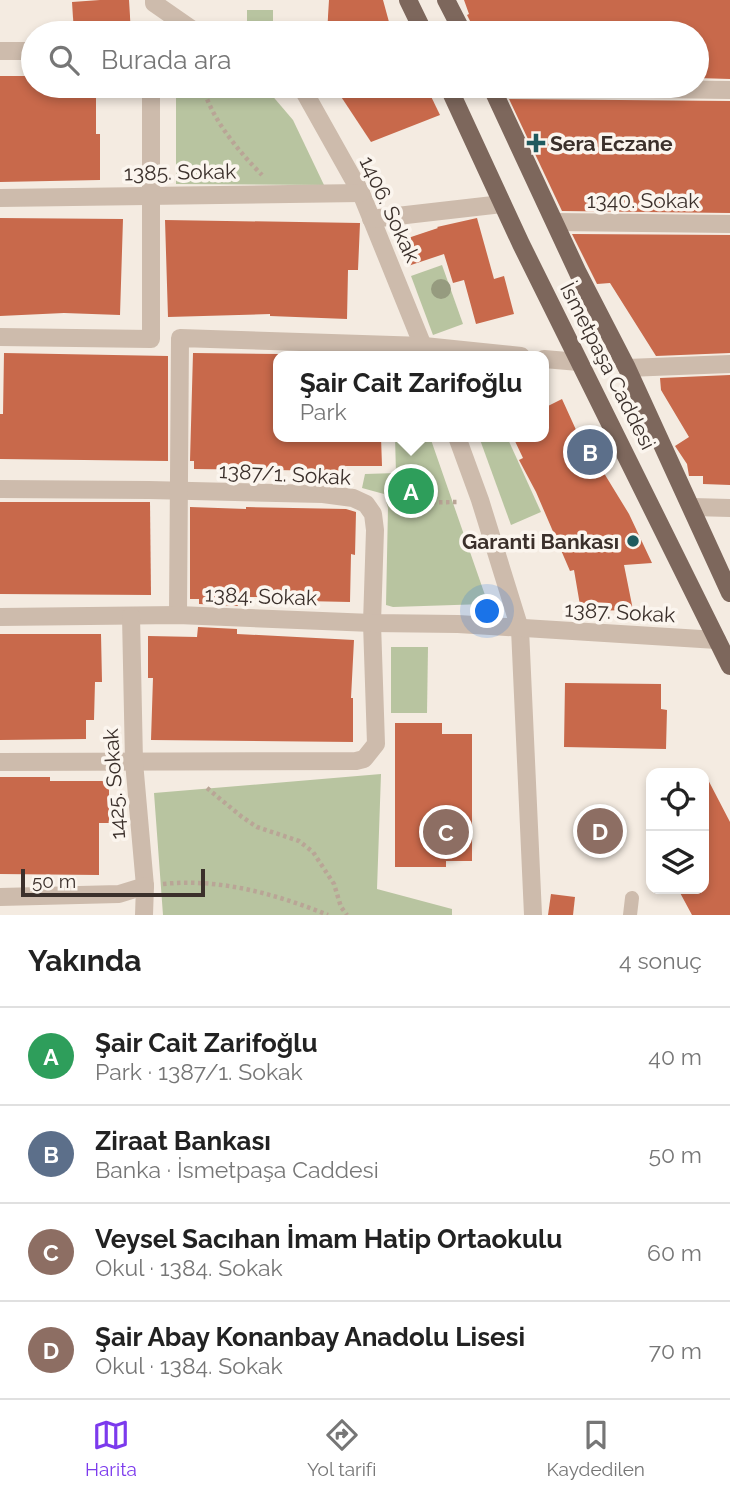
<!DOCTYPE html>
<html lang="tr">
<meta charset="utf-8">
<style>
:root{--surface:#fff;--page:#f2f2f2;--text:#222;--muted:#767676;--line:#e0e0e0;--accent:#7c3aed}
body{margin:0;font-family:Raleway,sans-serif;background:var(--page);color:var(--text)}
.controls{position:absolute;right:21px;bottom:21px;display:grid;overflow:hidden;border-radius:14px;box-shadow:0 4px 10px #0003}
.controls button{width:63px;height:63px;display:grid;place-items:center;padding:0;border:0;border-bottom:2px solid var(--line);background:var(--surface);color:var(--text);font:35px sans-serif}
.scale{position:absolute;left:21px;bottom:18px;width:184px;box-sizing:border-box;padding-left:7px;border:4px solid #3b302b;border-top:0;font-size:19px;line-height:24px;white-space:nowrap;color:#3b302b;-webkit-text-stroke:5px #fbf5ee;paint-order:stroke}
.you{position:absolute;left:488px;top:612px;width:24px;height:24px;margin:-18px;border:5px solid #fff;border-radius:50%;background:#1a73e8;box-shadow:0 0 0 10px #1a73e833}
.badge{display:grid;place-items:center;width:46px;height:46px;border-radius:50%;background:var(--accent);color:#fff;font-size:23px;font-weight:700}
.pin{position:absolute;translate:-50% -50%;border:4px solid #fff;box-shadow:0 2px 7px #0006}
.popup{position:absolute;left:273px;top:351px;width:276px;height:91px;box-sizing:border-box;display:grid;place-content:center;border-radius:14px;background:var(--surface);filter:drop-shadow(0 2px 5px #0005);font-size:23px;white-space:nowrap;color:var(--muted)}
.popup b{font-size:26px;color:var(--text)}
.popup::after{content:'';position:absolute;left:50%;top:100%;margin-left:-14px;border:14px solid transparent;border-top-color:var(--surface)}
.list{margin:0;padding:0;list-style:none}
h2{display:flex;justify-content:space-between;align-items:center;height:91px;margin:0;padding:0 28px;font-size:30px}
h2 small{font-size:23px;font-weight:400;color:var(--muted)}
.list li{display:grid;grid-template-columns:46px 1fr auto;gap:21px;align-items:center;box-sizing:border-box;height:98px;padding:0 28px;border-top:2px solid var(--line)}
.list b{display:block;font-size:26px;white-space:nowrap}
.list p{margin:0;font-size:23px;white-space:nowrap;color:var(--muted)}
.list em{font-size:23px;font-style:normal;color:var(--muted)}
.icon{flex:none;width:38px;height:38px;fill:none;stroke:currentColor;stroke-width:2;stroke-linecap:round;stroke-linejoin:round}
.map{position:relative;flex:none;width:730px;height:915px;overflow:hidden}
.search{position:absolute;background:var(--surface);box-shadow:0 4px 10px #0003;left:21px;right:21px;top:21px;height:77px;display:flex;align-items:center;gap:18px;box-sizing:border-box;padding:0 24px;border-radius:38px;color:var(--muted);font-size:26px}
.sheet{height:483px;background:var(--surface)}
nav{display:flex;justify-content:space-around;align-items:center;box-sizing:border-box;height:98px;border-top:2px solid var(--line);background:var(--surface);font-size:19px;color:var(--muted)}
nav a{display:grid;justify-items:center;gap:4px}
nav .on{color:var(--accent)}
.map>svg:first-child{display:block}
.green{fill:#b8c4a0}
.building{fill:#c8694b}
.lines{fill:none;stroke-linecap:round;stroke-linejoin:round}
.path{stroke:#b9a596;stroke-width:4.5;stroke-dasharray:3.5 3.5;stroke-linecap:butt}
.lane{stroke:#cdbbac;stroke-width:14}
.street{stroke:#cdbbac;stroke-width:18}
.primary{stroke:#7d675c;stroke-width:18}
.tree{fill:#969b7f}
.poi-dot{fill:#1f5a5e;stroke:#fbf5ee;stroke-width:2.5}
.labels{text-anchor:middle;dominant-baseline:central;stroke-width:7;stroke-linejoin:round;paint-order:stroke}
.poi-label{font-size:21px;font-weight:bold;fill:#3b302b;stroke:#fbf5ee;text-anchor:start}
.street-label{font-size:21px;fill:#3b302b;stroke:#fbf5ee}
</style>
<div class="map">
<svg width="730" height="915" viewBox="0 0 730 915">
<rect width="100%" height="100%" fill="#f4ebe1"/>
<g class="green">
<rect x="247" y="10" width="26" height="23"/>
<polygon points="176,86 264,86 293,120 324,185 176,184"/>
<polygon points="442,265 463,324 433,335 411,276"/>
<polygon points="395,437 430,437 486,598 485,604 393,607 386,605 388,508 384,494 362,488 365,474 396,473"/>
<polygon points="479,437 507,437 541,512 511,525"/>
<polygon points="391,647 428,647 427,713 391,713"/>
<polygon points="381,774 377,889 452,909 452,915 163,915 154,793"/>
</g>
<g class="building">
<polygon points="100,0 129,0 131,33 74,33 72,2"/>
<polygon points="329,0 383,0 392,33 327,33"/>
<polygon points="464,0 730,0 730,79 697,78 697,33 476,33 467,15 469,14"/>
<polygon points="0,76 33,76 33,86 96,86 96,134 100,134 100,180 0,182"/>
<polygon points="334,86 426,86 440,115 371,142"/>
<polygon points="509,99 730,101 730,213 562,211"/>
<polygon points="0,218 123,219 120,315 64,313 0,316"/>
<polygon points="477,218 494,279 504,276 514,314 476,324 464,280 453,283 444,254 408,266 399,241 438,228 437,227"/>
<polygon points="165,220 360,223 358,270 348,270 347,319 270,316 270,314 168,317"/>
<polygon points="572,234 730,235 730,353 656,356 610,283 597,284"/>
<polygon points="4,353 168,356 168,461 0,459 0,414 3,414"/>
<polygon points="193,353 278,354 278,437 381,437 382,466 346,466 345,471 194,469 194,461 190,461"/>
<polygon points="730,375 730,485 703,484 703,476 689,476 687,464 675,446 689,437 661,390 660,378"/>
<polygon points="562,399 577,432 581,430 599,465 629,514 652,563 624,565 633,610 581,611 574,570 570,571 536,492 519,460 523,458 513,437 544,437 544,408"/>
<polygon points="0,502 150,502 151,595 0,594"/>
<polygon points="190,507 246,509 246,507 346,509 356,512 355,555 351,554 350,602 304,601 304,597 238,597 238,606 199,604 199,599 190,599"/>
<polygon points="198,627 237,629 237,634 354,640 351,698 353,698 353,742 151,740 153,678 148,678 148,636 197,637"/>
<polygon points="0,634 101,634 102,682 95,682 94,720 86,720 86,739 0,740"/>
<polygon points="565,683 661,684 661,709 667,710 666,749 564,747"/>
<polygon points="395,723 442,723 442,734 472,734 472,861 446,861 446,867 395,867"/>
<polygon points="704,772 730,822 730,915 692,915 678,889 704,889"/>
<polygon points="0,777 50,777 50,781 109,781 109,823 99,823 99,875 0,874"/>
<polygon points="551,894 575,897 573,915 548,915"/>
</g>
<g class="lines">
<g class="path">
<path d="M203,86C210,117 239,152 262,175"/>
<polyline points="390,503 458,502"/>
<polyline points="207,788 242,817 257,827 299,841 313,852 334,884 341,907 347,915"/>
<path d="M163,884C219,878 276,894 328,915"/>
</g>
<polyline class="lane" points="630,915 632,898"/>
<g class="street">
<polyline points="154,0 154,3 197,33"/>
<polyline points="0,51 33,51"/>
<polyline points="301,86 361,193 427,356"/>
<polyline points="491,87 730,90"/>
<polyline points="0,198 361,193"/>
<polyline points="371,219 502,204"/>
<polyline points="555,222 730,224"/>
<polyline points="0,337 151,339 151,86"/>
<polyline points="544,359 579,362"/>
<polyline points="627,368 730,364"/>
<polyline points="457,437 480,500 520,629 533,915"/>
<polyline points="0,489 149,490 323,494 353,498 366,504 373,514 375,530 372,623 376,744 364,759 356,761 0,762"/>
<polyline points="692,507 730,508"/>
<polyline points="178,615 180,338 424,346 521,356"/>
<polyline points="0,617 178,615 372,623 458,624 717,640"/>
<polyline points="0,897 119,894 145,886 134,762 131,616"/>
<polyline points="144,915 145,886"/>
</g>
<g class="primary">
<polyline points="408,0 424,33"/>
<polyline points="446,0 463,33"/>
<polyline points="448,86 521,244 730,666"/>
<polyline points="491,86 578,273 627,368 730,593"/>
</g>
</g>
<circle class="tree" cx="441" cy="289" r="10"/>
<g class="poi-dot">
<path d="M532.5 132.5h7v7h7v7h-7v7h-7v-7h-7v-7h7z"/>
<circle cx="633" cy="541" r="7"/>
</g>
<g class="labels">
<g class="poi-label">
<text x="550" y="143">Sera Eczane</text>
<text x="619" y="541" text-anchor="end">Garanti Bankası</text>
</g>
<g class="street-label">
<text transform="translate(180 172) rotate(-1)">1385. Sokak</text>
<text x="643" y="200">1340. Sokak</text>
<text transform="translate(390 209) rotate(65)">1406. Sokak</text>
<text transform="translate(608 366) rotate(63)">İsmetpaşa Caddesi</text>
<text transform="translate(285 474) rotate(3)">1387/1. Sokak</text>
<text transform="translate(261 596) rotate(2)">1384. Sokak</text>
<text transform="translate(620 612) rotate(3)">1387. Sokak</text>
<text transform="translate(114 784) rotate(-94)">1425. Sokak</text>
</g>
</g>
</svg>
<div class="controls">
<button><svg class="icon" aria-label="locate" viewBox="0 0 24 24"><circle cx="12" cy="12" r="6"/><path d="M12 2v4M12 18v4M2 12h4M18 12h4"/></svg></button>
<button><svg class="icon" aria-label="layers" viewBox="0 0 24 24"><path d="M12 4l9 5-9 5-9-5zM3 14l9 5 9-5"/></svg></button>
</div>
<div class="scale">50 m</div>
<div class="you"></div>
<div class="pin badge" style="left:411px;top:491px;background:#2e9e5b">A</div>
<div class="popup"><b>Şair Cait Zarifoğlu</b>Park</div>
<div class="pin badge" style="left:590px;top:452px;background:#5c6f8a">B</div>
<div class="pin badge" style="left:446px;top:832px;background:#8d6e63">C</div>
<div class="pin badge" style="left:600px;top:831px;background:#8d6e63">D</div>
<div class="search"><svg class="icon" aria-label="search" viewBox="0 0 24 24"><circle cx="10" cy="10" r="6"/><path d="M15 15l6 6"/></svg>Burada ara</div>
</div>
<section class="sheet">
<h2>Yakında<small>4 sonuç</small></h2>
<ul class="list">
<li><span class="badge" style="background:#2e9e5b">A</span><div><b>Şair Cait Zarifoğlu</b><p>Park · 1387/1. Sokak</p></div><em>40 m</em></li>
<li><span class="badge" style="background:#5c6f8a">B</span><div><b>Ziraat Bankası</b><p>Banka · İsmetpaşa Caddesi</p></div><em>50 m</em></li>
<li><span class="badge" style="background:#8d6e63">C</span><div><b>Veysel Sacıhan İmam Hatip Ortaokulu</b><p>Okul · 1384. Sokak</p></div><em>60 m</em></li>
<li><span class="badge" style="background:#8d6e63">D</span><div><b>Şair Abay Konanbay Anadolu Lisesi</b><p>Okul · 1384. Sokak</p></div><em>70 m</em></li>
</ul>
</section>
<nav>
<a class="on"><svg class="icon" aria-label="map" viewBox="0 0 24 24"><path d="M3 6l6-2 6 2 6-2v14l-6 2-6-2-6 2zM9 4v14M15 6v14"/></svg>Harita</a>
<a><svg class="icon" aria-label="directions" viewBox="0 0 24 24"><path d="M12 3l9 9-9 9-9-9zM9 14v-3h6M13 9l2 2-2 2"/></svg>Yol tarifi</a>
<a><svg class="icon" aria-label="saved" viewBox="0 0 24 24"><path d="M7 4h10v16l-5-4-5 4z"/></svg>Kaydedilen</a>
</nav>
